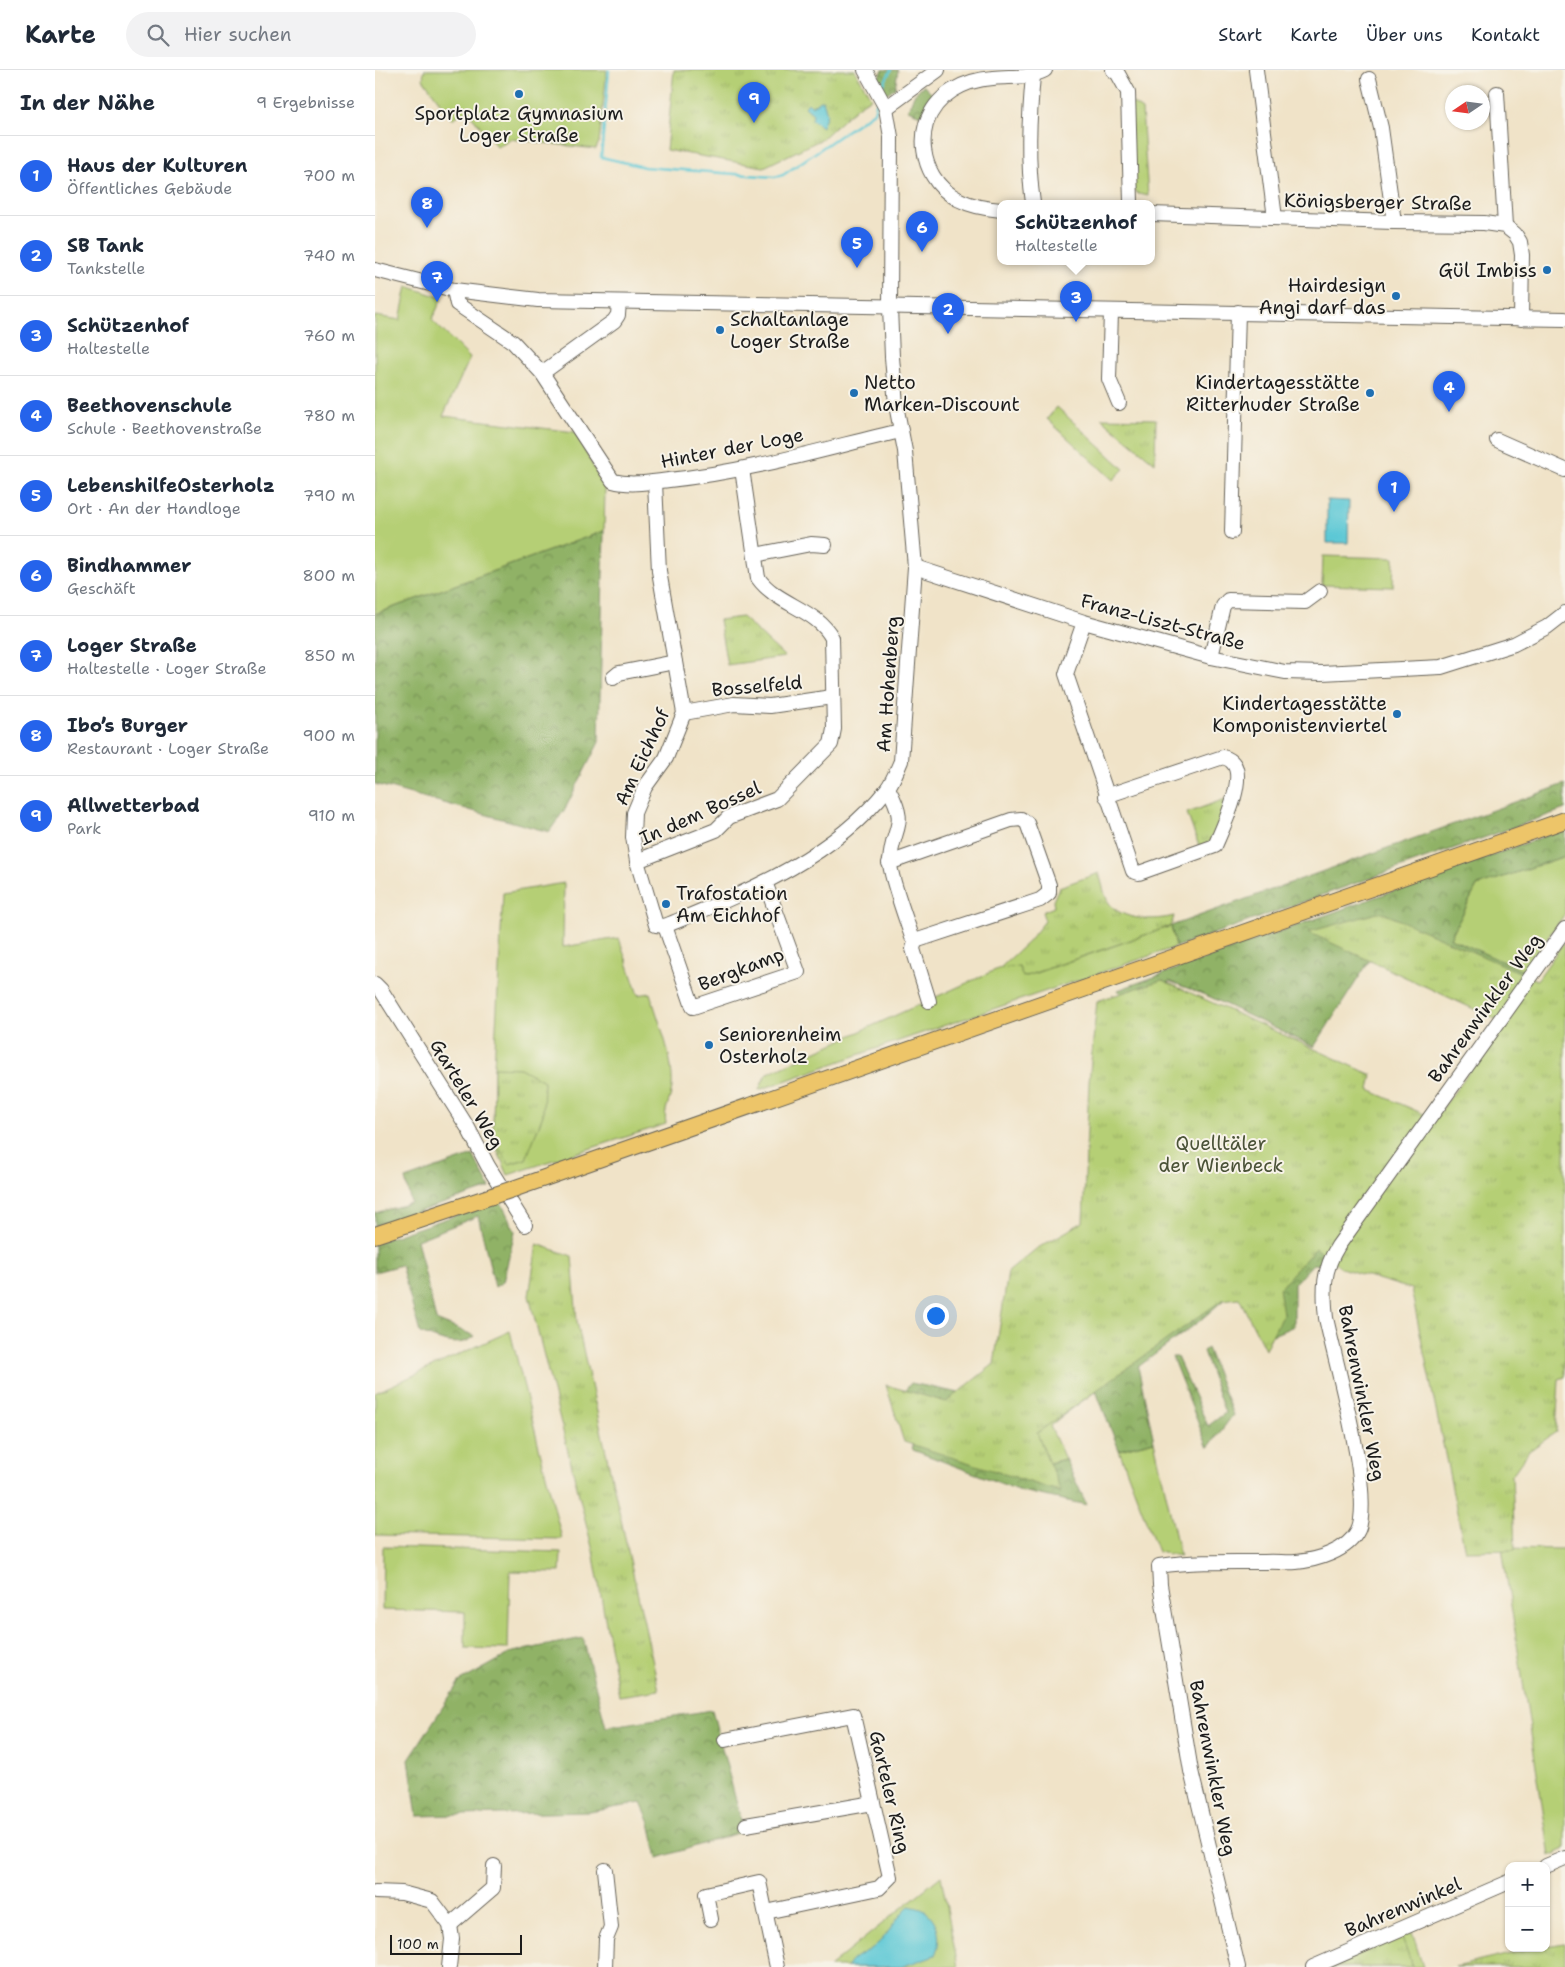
<!DOCTYPE html>
<html lang="de">
<meta charset="utf-8">
<style>
:root{--surface:#fff;--page:#f2f2f3;--text:#1f2937;--muted:#747a83;--line:#e0e1e3;--accent:#2563eb}
body{margin:0;font-family:"Shantell Sans",sans-serif;background:var(--page);color:var(--text)}
.controls{position:absolute;right:15px;bottom:15px;display:grid;overflow:hidden;border-radius:10px;box-shadow:0 1px 4px #0004}
.controls button{width:45px;height:45px;display:grid;place-items:center;padding:0;border:0;border-bottom:1px solid var(--line);background:var(--surface);color:var(--text);font:25px sans-serif}
.compass{position:absolute;left:1070px;top:15px;width:45px;height:45px;border-radius:50%;background:var(--surface);box-shadow:0 1px 4px #0004;rotate:257deg}
.scale{position:absolute;left:15px;bottom:12px;width:132px;box-sizing:border-box;padding-left:5px;border:2px solid #1c1c1c;border-top:0;font-size:14px;line-height:18px;white-space:nowrap;color:#1c1c1c;-webkit-text-stroke:4px #f7f3e8;paint-order:stroke}
.you{position:absolute;left:560px;top:1245px;width:18px;height:18px;margin:-12px;border:4px solid #fff;border-radius:50%;background:#1a73e8;box-shadow:0 0 0 8px #1a73e833}
.badge{display:grid;place-items:center;width:32px;height:32px;border-radius:50%;background:var(--accent);color:#fff;font-size:16px;font-weight:700}
.pin{position:absolute;translate:-50% -41px;filter:drop-shadow(0 1px 2px #0008)}
.pin::after{content:'';position:absolute;top:26px;width:18px;height:15px;background:inherit;clip-path:polygon(0 0,100% 0,50% 100%)}
.popup{position:absolute;left:622px;top:130px;width:158px;height:65px;box-sizing:border-box;display:grid;place-content:center;border-radius:10px;background:var(--surface);filter:drop-shadow(0 1px 4px #0005);font-size:16px;white-space:nowrap;color:var(--muted)}
.popup b{font-size:19px;color:var(--text)}
.popup::after{content:'';position:absolute;left:50%;top:100%;margin-left:-10px;border:10px solid transparent;border-top-color:var(--surface)}
.list{margin:0;padding:0;list-style:none}
h2{display:flex;justify-content:space-between;align-items:center;height:65px;margin:0;padding:0 20px;font-size:21px}
h2 small{font-size:16px;font-weight:400;color:var(--muted)}
.list li{display:grid;grid-template-columns:32px 1fr auto;gap:15px;align-items:center;box-sizing:border-box;height:80px;padding:0 20px;border-top:1px solid var(--line)}
.list b{display:block;font-size:19px;white-space:nowrap}
.list p{margin:0;font-size:16px;white-space:nowrap;color:var(--muted)}
.list em{font-size:16px;font-style:normal;color:var(--muted)}
.icon{flex:none;width:28px;height:28px;fill:none;stroke:currentColor;stroke-width:2;stroke-linecap:round;stroke-linejoin:round}
.map{position:relative;flex:none;width:1190px;height:1897px;overflow:hidden}
header{display:flex;align-items:center;gap:30px;box-sizing:border-box;height:70px;padding:0 25px;background:var(--surface);border-bottom:1px solid var(--line)}
header strong{font-size:24px}
nav{display:flex;gap:28px;margin-inline-start:auto;font-size:18px}
.search{width:350px;height:45px;background:var(--page);display:flex;align-items:center;gap:12px;box-sizing:border-box;padding:0 18px;border-radius:28px;color:var(--muted);font-size:19px}
main{display:flex}
aside{flex:1;background:var(--surface)}
.map>svg:first-child{display:block}
.green{fill:#b5cf75;stroke:#687648}
.forest{fill:url(#forest-crowns);stroke:#566741}
.park{fill:url(#park-tufts);stroke:#687648}
.water{fill:#5cc8d5;stroke:#3c7278}
.lines{fill:none;stroke-linecap:round;stroke-linejoin:round}
.stream{stroke:#5cc8d5;stroke-width:2.5}
.minor-casing{stroke:#666258;stroke-width:16}
.major-casing{stroke:#666258;stroke-width:18}
.minor{stroke:#fff;stroke-width:14}
.major{stroke:#edc569;stroke-width:16}
.major-bridge-casing{stroke:#666258;stroke-width:18;stroke-linecap:butt}
.major-bridge{stroke:#edc569;stroke-width:16}
.poi-dot{fill:#1f6fb2;stroke:#f7f3e8;stroke-width:2}
.labels{text-anchor:middle;dominant-baseline:central;stroke-width:4;stroke-linejoin:round;paint-order:stroke}
.poi-label{font-size:19px;fill:#1c1c1c;stroke:#f7f3e8;text-anchor:end}
.street-label{font-size:19px;fill:#1c1c1c;stroke:#f7f3e8}
.park-label{font-size:19px;fill:#4a5237;stroke:#f7f3e8}
</style>
<header>
<strong>Karte</strong>
<div class="search"><svg class="icon" aria-label="search" viewBox="0 0 24 24"><circle cx="10" cy="10" r="6"/><path d="M15 15l6 6"/></svg>Hier suchen</div>
<nav><a>Start</a><a>Karte</a><a>Über uns</a><a>Kontakt</a></nav>
</header>
<main>
<aside>
<h2>In der Nähe<small>9 Ergebnisse</small></h2>
<ul class="list">
<li><span class="badge">1</span><div><b>Haus der Kulturen</b><p>Öffentliches Gebäude</p></div><em>700 m</em></li>
<li><span class="badge">2</span><div><b>SB Tank</b><p>Tankstelle</p></div><em>740 m</em></li>
<li><span class="badge">3</span><div><b>Schützenhof</b><p>Haltestelle</p></div><em>760 m</em></li>
<li><span class="badge">4</span><div><b>Beethovenschule</b><p>Schule · Beethovenstraße</p></div><em>780 m</em></li>
<li><span class="badge">5</span><div><b>LebenshilfeOsterholz</b><p>Ort · An der Handloge</p></div><em>790 m</em></li>
<li><span class="badge">6</span><div><b>Bindhammer</b><p>Geschäft</p></div><em>800 m</em></li>
<li><span class="badge">7</span><div><b>Loger Straße</b><p>Haltestelle · Loger Straße</p></div><em>850 m</em></li>
<li><span class="badge">8</span><div><b>Ibo’s Burger</b><p>Restaurant · Loger Straße</p></div><em>900 m</em></li>
<li><span class="badge">9</span><div><b>Allwetterbad</b><p>Park</p></div><em>910 m</em></li>
</ul>
</aside>
<div class="map">
<svg width="1190" height="1897" viewBox="0 0 1190 1897">
<defs>
<pattern id="forest-crowns" width="20" height="18" patternUnits="userSpaceOnUse" patternTransform="scale(1.25)"><rect width="20" height="18" fill="#90b266"/><path d="M2 6a3 3 0 1 1 6 0M12 15a3 3 0 1 1 6 0" fill="none" stroke="#759053"/></pattern>
<pattern id="park-tufts" width="24" height="20" patternUnits="userSpaceOnUse" patternTransform="scale(1.25)"><rect width="24" height="20" fill="#b5cf75"/><path d="M3 7l-1-3M5 7V3M7 7l1-3M15 17l-1-3M17 17v-4M19 17l1-3" fill="none" stroke="#9bb165"/></pattern>
</defs>
<rect width="100%" height="100%" fill="#f7f3e8"/>
<filter id="ink" filterUnits="userSpaceOnUse"><feTurbulence type="fractalNoise" baseFrequency=".02" numOctaves="2"/><feDisplacementMap in="SourceGraphic" scale="10" xChannelSelector="R" yChannelSelector="G"/><feConvolveMatrix kernelMatrix="1 2 1 2 8 2 1 2 1" color-interpolation-filters="sRGB"/></filter>
<filter id="wash" filterUnits="userSpaceOnUse"><feTurbulence type="fractalNoise" baseFrequency=".0096" numOctaves="4" result="noise"/><feDisplacementMap in="SourceGraphic" scale="20" xChannelSelector="R" yChannelSelector="G"/><feGaussianBlur stdDeviation="1.12" result="paint"/><feColorMatrix in="noise" values="0 0 0 0 0 0 0 0 0 0 0 0 0 0 0 0 0 1.4 0 .05"/><feComposite in="paint" operator="in"/></filter>
<g filter="url(#wash)">
<rect width="100%" height="100%" fill="#f0e3c8"/>
<g class="green">
<polygon points="49,0 232,0 224,72 221,79 135,69 122,77 92,40 77,49 48,9"/>
<polygon points="754,31 767,40 773,126 763,124 758,118"/>
<polygon points="32,216 67,228 57,250 95,288 68,346 200,362 230,419 229,461 0,544 0,246 25,250"/>
<polygon points="682,337 749,399 738,410 672,349"/>
<polygon points="948,486 1019,488 1018,517 947,515"/>
<polygon points="1190,786 1190,844 1148,901 1075,868 1102,816"/>
<path d="M189,813L188,877L244,868L263,925L275,923C283,950 299,988 297,1017C296,1031 288,1038 291,1054L133,1105L118,1070L119,997L128,823Z"/>
<polygon points="796,856 801,877 497,980 384,1020 391,1004 625,898 644,896 649,907"/>
<polygon points="135,1261 187,1469 0,1465 0,1323"/>
<polygon points="666,1333 681,1341 686,1347 675,1356 690,1389 667,1395 645,1389"/>
<polygon points="779,1371 805,1486 783,1482 744,1380"/>
<polygon points="8,1477 186,1482 185,1502 135,1501 133,1579 90,1578 90,1542 7,1540"/>
<polygon points="1127,1478 1190,1479 1190,1779 1175,1786"/>
<polygon points="566,1806 583,1897 454,1897"/>
<polygon points="1036,1859 1048,1897 958,1897"/>
</g>
<g class="forest">
<polygon points="508,0 523,0 520,18 512,23 508,22 502,10"/>
<polygon points="548,15 560,27 548,46 533,40 539,25"/>
<polygon points="229,461 224,672 190,739 174,762 0,714 0,544"/>
<polygon points="1190,714 1190,739 801,877 796,856"/>
<polygon points="1190,759 1190,786 1102,816 1075,868 1148,901 1120,947 997,887 939,977 835,927 794,911 773,964 962,1164 946,1195 938,1194 919,1214 919,1256 898,1265 874,1208 822,1253 763,1297 779,1371 744,1380 721,1321 686,1347 681,1341 626,1363 667,1395 690,1389 712,1435 646,1421 538,1380 526,1325 536,1313 599,1326 719,1167 752,931 743,920"/>
<polygon points="98,1085 115,1118 0,1156 0,1143 36,1133 30,1109"/>
<path d="M125,1130L140,1161L128,1212L120,1217L103,1146L42,1170L61,1250L100,1266C84,1280 63,1269 45,1263L26,1195L0,1202V1173Z"/>
<polygon points="832,1278 858,1345 833,1378 797,1287 802,1287 833,1356 850,1343 828,1281"/>
<polygon points="208,1568 231,1657 337,1640 369,1761 283,1788 275,1753 266,1733 215,1742 42,1746 34,1689 84,1612 138,1582"/>
</g>
<g class="park">
<polygon points="299,0 480,0 496,28 482,37 447,69 389,97 291,80"/>
<polygon points="726,348 781,349 780,393"/>
<polygon points="367,547 410,587 352,595 344,550"/>
<polygon points="853,728 836,772 824,776 812,743"/>
<path d="M724,803C727,812 729,826 734,833C747,851 780,851 799,846L796,856L648,907L644,896L625,898L653,872L670,851L667,842L679,837L678,831L684,817Z"/>
<polygon points="1006,842 1162,910 1190,871 1190,1307 1184,1309 1181,1362 1154,1381 1137,1405 1140,1480 1090,1481 1036,1219 966,1198 941,1178 904,1218 908,1244 890,1279 864,1228 847,1230 662,1363 686,1422 529,1372 511,1315 571,1332 619,1294 633,1202 661,1179 708,1152 714,1012 722,931 787,910 997,1005 994,1020 1060,1049 1129,953 933,862"/>
<polygon points="119,997 145,998 169,1011 168,1045 151,1089 134,1094 118,1070"/>
<polygon points="162,1174 197,1186 202,1252 284,1620 244,1626 218,1481 154,1226"/>
<polygon points="1024,1861 1038,1897 941,1897"/>
<polygon points="1190,1873 1190,1897 1080,1897 1161,1878 1171,1878 1171,1876"/>
</g>
<g class="water">
<polygon points="448,30 452,44 447,57 437,50 438,44 430,37 433,33 436,36"/>
<polygon points="952,430 974,431 973,473 952,473"/>
<path d="M534,1836C538,1837 546,1838 550,1841C564,1851 567,1870 560,1885L526,1897H472C478,1885 490,1884 500,1876C515,1864 520,1848 534,1836Z"/>
</g>
<g class="lines">
<g class="stream">
<polyline points="234,0 226,87 269,97 400,107 408,105 499,42 502,31"/>
<polyline points="506,19 516,0"/>
</g>
</g>
</g>
<g filter="url(#ink)">
<g class="lines">
<g class="minor-casing">
<g id="minor">
<polyline points="738,0 743,4 753,22 756,133"/>
<polyline points="881,0 900,148"/>
<polyline points="994,9 1006,58 1019,152"/>
<polyline points="1122,23 1130,156"/>
<polyline points="511,38 563,0"/>
<path d="M658,133C652,90 654,49 658,6"/>
<path d="M626,140C599,138 572,130 558,106C549,91 546,71 551,54C561,24 589,10 618,8C637,6 653,9 670,0"/>
<polyline points="776,144 1019,152 1109,153 1130,156 1140,164 1145,172 1147,185 1146,249"/>
<polyline points="0,200 79,220 163,230 1190,249"/>
<path d="M79,220L82,234L138,272L167,303L238,411C256,416 276,412 294,410C372,402 449,379 525,361"/>
<polyline points="736,242 734,309 744,333"/>
<polyline points="167,303 239,251 243,245 244,232"/>
<polyline points="1122,370 1190,400"/>
<path d="M280,412L284,501L309,643L291,688L270,717L259,743L258,767L262,791L281,855L290,856C369,823 457,789 512,719C518,711 522,700 526,691L540,497L530,381L521,335L517,287L515,237L516,67L511,38L490,0"/>
<polyline points="857,462 863,242"/>
<polyline points="380,485 436,474 450,475"/>
<polyline points="540,497 709,552 836,587 910,602 947,603 1066,597 1139,574 1172,557 1190,543"/>
<path d="M709,552L691,604L758,801L764,803L840,776C847,759 872,709 858,693C856,690 851,688 848,687L731,726"/>
<polyline points="836,587 848,536 853,530 930,532 945,521"/>
<polyline points="238,608 244,603 300,592"/>
<polyline points="309,643 359,634 395,636 457,627"/>
<path d="M513,718C535,758 517,755 515,792C514,803 532,852 537,867L540,871L538,879L554,931"/>
<path d="M262,791L341,760L354,747L402,729L456,674L459,659L457,568C442,539 402,535 383,508L367,399"/>
<polyline points="514,793 636,750 646,749 652,753 674,815 674,823 665,830 540,871"/>
<polyline points="290,856 318,937 423,902 390,812"/>
<polyline points="0,914 6,920 93,1058 113,1096 150,1155"/>
<polyline points="350,1670 478,1645 515,1807 504,1818 391,1842"/>
<polyline points="371,1755 498,1733"/>
<polyline points="1171,1796 1190,1788"/>
<polyline points="0,1822 27,1823 57,1831 75,1855 77,1869 74,1897"/>
<polyline points="336,1849 331,1824 384,1812 402,1897"/>
<polyline points="75,1855 118,1818 119,1796"/>
<polyline points="230,1897 231,1869 236,1857 230,1800"/>
<path d="M863,1897L816,1701L785,1515L784,1496C819,1491 855,1492 890,1492C900,1491 911,1493 921,1492C942,1490 973,1481 983,1460C999,1425 960,1291 951,1248C948,1220 948,1200 963,1176L1190,859"/>
<polyline points="938,1897 1134,1812"/>
</g>
</g>
<g class="major-casing">
<g id="major">
<polyline points="138,1119 1190,750"/>
<polyline points="0,1165 117,1126"/>
</g>
</g>
<use href="#minor" class="minor"/>
<use href="#major" class="major"/>
<g class="major-bridge-casing">
<polyline id="major-bridge" points="117,1126 138,1119"/>
</g>
<use href="#major-bridge" class="major-bridge"/>
</g>
</g>
<g class="poi-dot">
<circle cx="144" cy="24" r="5"/>
<circle cx="1172" cy="200" r="5"/>
<circle cx="1021" cy="226" r="5"/>
<circle cx="345" cy="260" r="5"/>
<circle cx="479" cy="323" r="5"/>
<circle cx="995" cy="323" r="5"/>
<circle cx="1022" cy="644" r="5"/>
<circle cx="291" cy="834" r="5"/>
<circle cx="334" cy="975" r="5"/>
</g>
<g class="labels">
<g class="poi-label">
<text x="144" y="43" text-anchor="middle">Sportplatz Gymnasium<tspan x="144" dy="22">Loger Straße</tspan></text>
<text x="1162" y="200">Gül Imbiss</text>
<text x="1011" y="215">Hairdesign<tspan x="1011" dy="22">Angi darf das</tspan></text>
<text x="355" y="249" text-anchor="start">Schaltanlage<tspan x="355" dy="22">Loger Straße</tspan></text>
<text x="489" y="312" text-anchor="start">Netto<tspan x="489" dy="22">Marken-Discount</tspan></text>
<text x="985" y="312">Kindertagesstätte<tspan x="985" dy="22">Ritterhuder Straße</tspan></text>
<text x="1012" y="633">Kindertagesstätte<tspan x="1012" dy="22">Komponistenviertel</tspan></text>
<text x="301" y="823" text-anchor="start">Trafostation<tspan x="301" dy="22">Am Eichhof</tspan></text>
<text x="344" y="964" text-anchor="start">Seniorenheim<tspan x="344" dy="22">Osterholz</tspan></text>
</g>
<g class="street-label">
<text transform="translate(1003 132) rotate(1)">Königsberger Straße</text>
<text transform="translate(357 378) rotate(-11)">Hinter der Loge</text>
<text transform="translate(788 552) rotate(15)">Franz-Liszt-Straße</text>
<text transform="translate(513 614) rotate(-86)">Am Hohenberg</text>
<text transform="translate(382 616) rotate(-5)">Bosselfeld</text>
<text transform="translate(267 687) rotate(-65)">Am Eichhof</text>
<text transform="translate(325 743) rotate(-24)">In dem Bossel</text>
<text transform="translate(366 899) rotate(-21)">Bergkamp</text>
<text transform="translate(1110 938) rotate(-54)">Bahrenwinkler Weg</text>
<text transform="translate(92 1024) rotate(59)">Garteler Weg</text>
<text transform="translate(987 1323) rotate(79)">Bahrenwinkler Weg</text>
<text transform="translate(838 1698) rotate(79)">Bahrenwinkler Weg</text>
<text transform="translate(515 1722) rotate(77)">Garteler Ring</text>
<text transform="translate(1028 1837) rotate(-23)">Bahrenwinkel</text>
</g>
<g class="park-label">
<text x="846" y="1073">Quelltäler<tspan x="846" dy="22">der Wienbeck</tspan></text>
</g>
</g>
</svg>
<div class="controls">
<button>+</button>
<button>−</button>
</div>
<svg class="compass" viewBox="-18 -18 36 36"><path d="M0-13l5 13h-10z" fill="#e53935"/><path d="M0 13l5-13h-10z" fill="#747a83"/></svg>
<div class="scale">100 m</div>
<div class="you"></div>
<div class="pin badge" style="left:1019px;top:442px">1</div>
<div class="pin badge" style="left:573px;top:264px">2</div>
<div class="pin badge" style="left:701px;top:252px">3</div>
<div class="popup"><b>Schützenhof</b>Haltestelle</div>
<div class="pin badge" style="left:1074px;top:342px">4</div>
<div class="pin badge" style="left:482px;top:198px">5</div>
<div class="pin badge" style="left:547px;top:182px">6</div>
<div class="pin badge" style="left:62px;top:232px">7</div>
<div class="pin badge" style="left:52px;top:158px">8</div>
<div class="pin badge" style="left:379px;top:53px">9</div>
</div>
</main>
